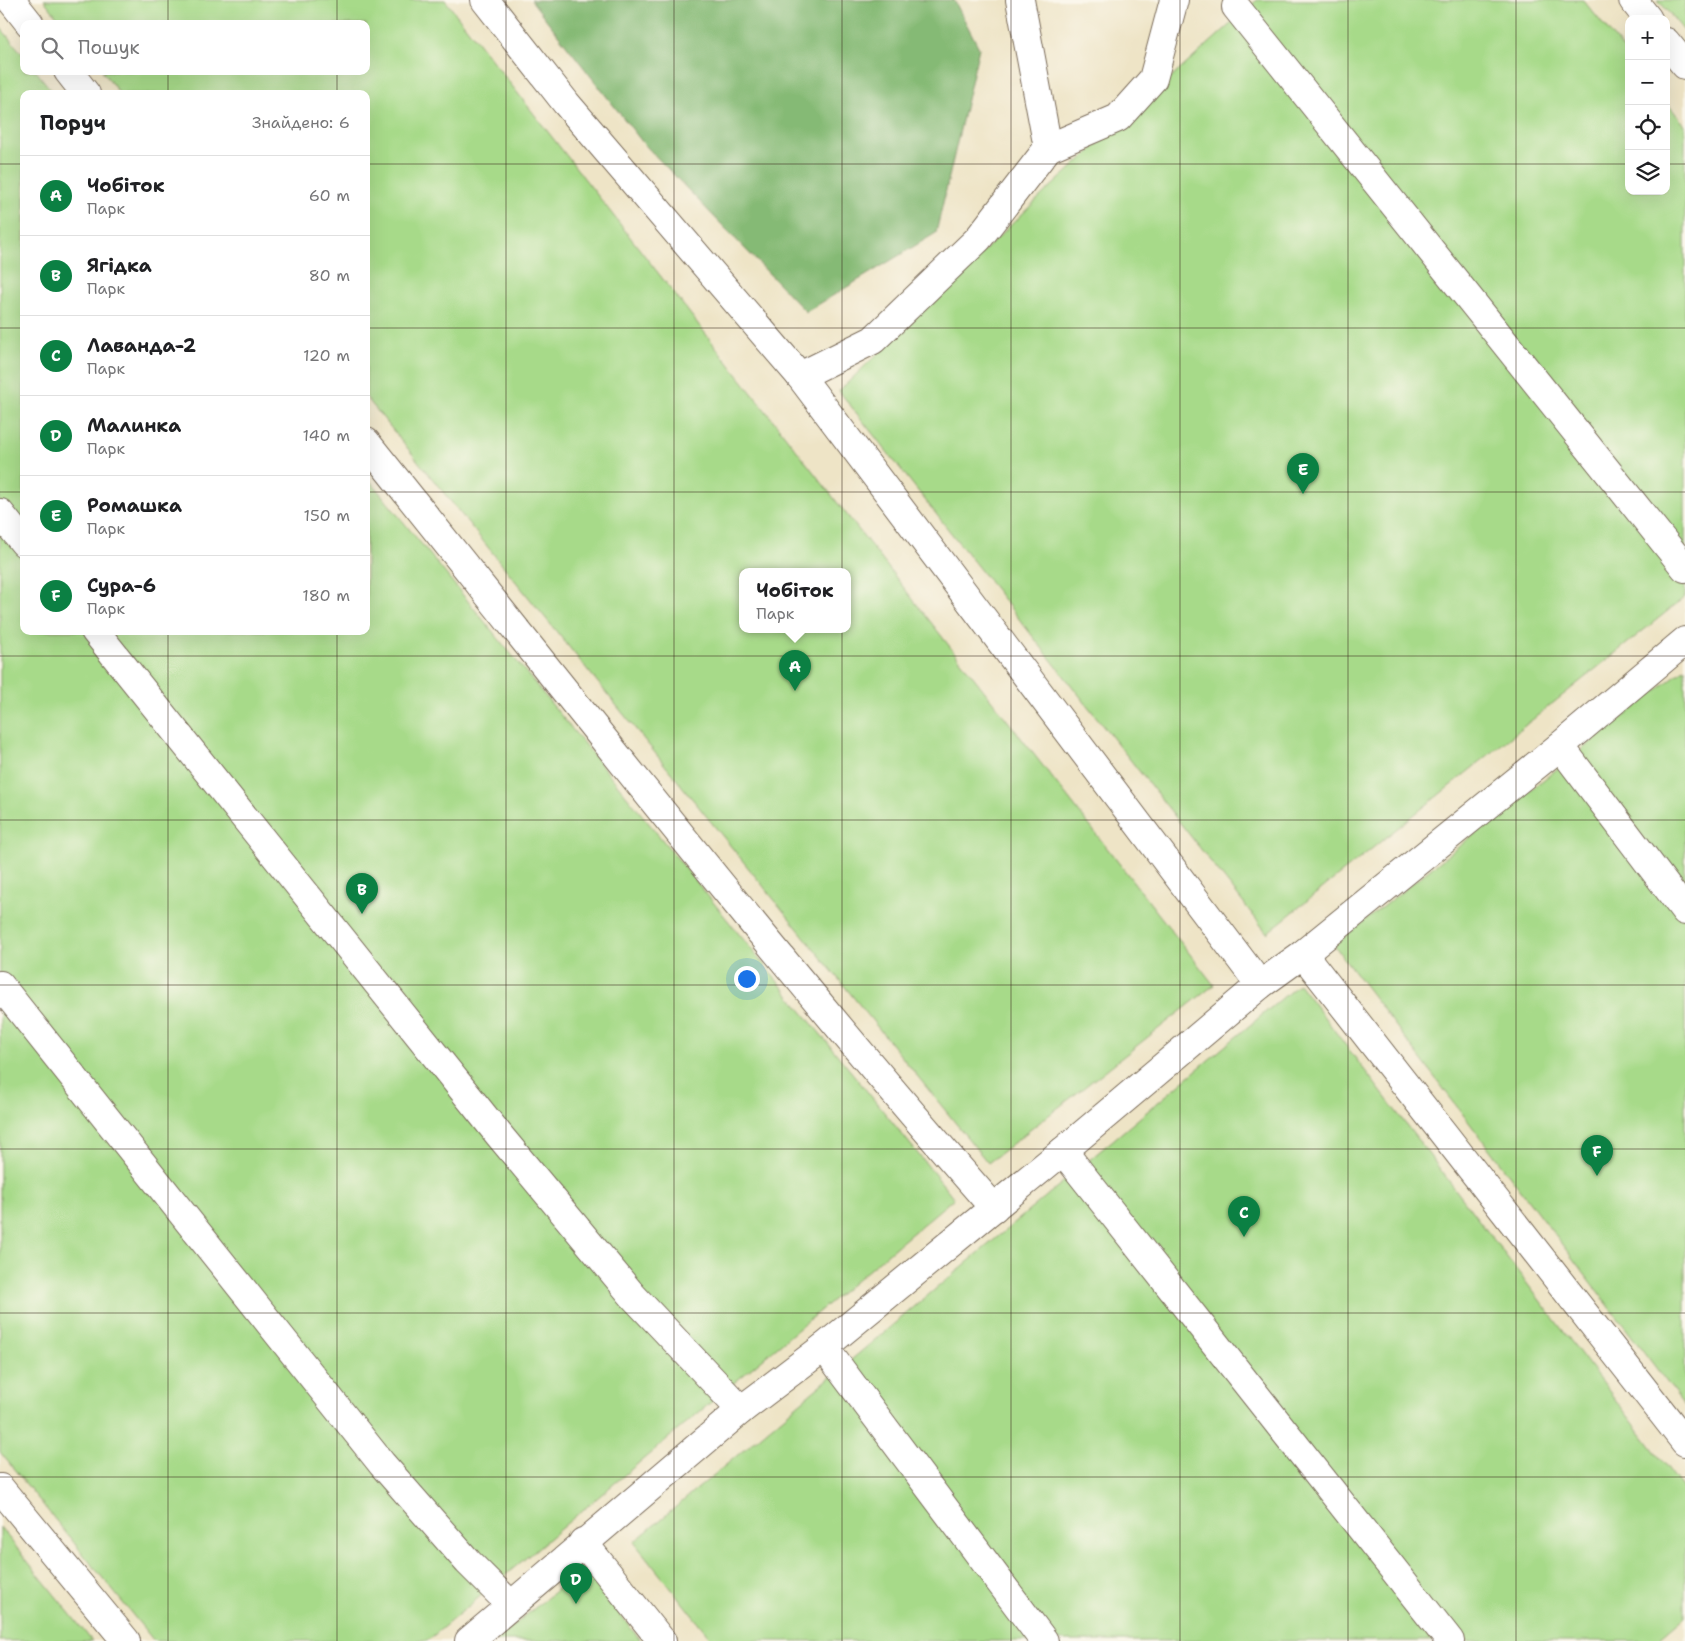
<!DOCTYPE html>
<html lang="uk">
<meta charset="utf-8">
<style>
:root{--surface:#fff;--page:#f6f6f6;--text:#202124;--muted:#757577;--line:#e0e0e0;--accent:#0b8043}
body{margin:0;font-family:"Shantell Sans",sans-serif;background:var(--page);color:var(--text)}
.controls{position:absolute;right:15px;top:15px;display:grid;overflow:hidden;border-radius:10px;box-shadow:0 5px 20px #0002}
.controls button{width:45px;height:45px;display:grid;place-items:center;padding:0;border:0;border-bottom:1px solid var(--line);background:var(--surface);color:var(--text);font:25px sans-serif}
.you{position:absolute;left:746px;top:978px;width:18px;height:18px;margin:-12px;border:4px solid #fff;border-radius:50%;background:#1a73e8;box-shadow:0 0 0 8px #1a73e833}
.badge{display:grid;place-items:center;width:32px;height:32px;border-radius:50%;background:var(--accent);color:#fff;font-size:16px;font-weight:700}
.pin{position:absolute;translate:-50% -41px;filter:drop-shadow(0 1px 2px #0008)}
.pin::after{content:'';position:absolute;top:26px;width:18px;height:15px;background:inherit;clip-path:polygon(0 0,100% 0,50% 100%)}
.popup{position:absolute;left:739px;top:568px;width:112px;height:65px;box-sizing:border-box;display:grid;place-content:center;border-radius:10px;background:var(--surface);filter:drop-shadow(0 1px 4px #0005);font-size:16px;white-space:nowrap;color:var(--muted)}
.popup b{font-size:19px;color:var(--text)}
.popup::after{content:'';position:absolute;left:50%;top:100%;margin-left:-10px;border:10px solid transparent;border-top-color:var(--surface)}
.list{margin:0;padding:0;list-style:none}
h2{display:flex;justify-content:space-between;align-items:center;height:65px;margin:0;padding:0 20px;font-size:21px}
h2 small{font-size:16px;font-weight:400;color:var(--muted)}
.list li{display:grid;grid-template-columns:32px 1fr auto;gap:15px;align-items:center;box-sizing:border-box;height:80px;padding:0 20px;border-top:1px solid var(--line)}
.list b{display:block;font-size:19px;white-space:nowrap}
.list p{margin:0;font-size:16px;white-space:nowrap;color:var(--muted)}
.list em{font-size:16px;font-style:normal;color:var(--muted)}
.icon{flex:none;width:28px;height:28px;fill:none;stroke:currentColor;stroke-width:2;stroke-linecap:round;stroke-linejoin:round}
.map{position:relative;flex:none;width:1685px;height:1641px;overflow:hidden}
.search{position:absolute;background:var(--surface);box-shadow:0 5px 20px #0002;left:20px;top:20px;width:350px;height:55px;display:flex;align-items:center;gap:12px;box-sizing:border-box;padding:0 18px;border-radius:10px;color:var(--muted);font-size:19px}
.panel{position:absolute;background:var(--surface);box-shadow:0 5px 20px #0002;left:20px;top:90px;width:350px;height:545px;border-radius:10px}
.map>svg:first-child{display:block}
.green{fill:#a7da89;stroke:#718254;fill-rule:evenodd}
.forest{fill:#85ba75;stroke:#60724a}
.lines{fill:none;stroke-linecap:round;stroke-linejoin:round}
.minor-casing{stroke:#7a6b59;stroke-width:30}
.minor{stroke:#fff;stroke-width:28}
.grid{fill:none;stroke:#3b2a1e;stroke-width:1;stroke-opacity:0.55}
</style>
<div class="map">
<svg width="1685" height="1641" viewBox="0 0 1685 1641">
<rect width="100%" height="100%" fill="#fbf7ec"/>
<filter id="ink" filterUnits="userSpaceOnUse"><feTurbulence type="fractalNoise" baseFrequency=".02" numOctaves="2"/><feDisplacementMap in="SourceGraphic" scale="10" xChannelSelector="R" yChannelSelector="G"/><feConvolveMatrix kernelMatrix="1 2 1 2 8 2 1 2 1" color-interpolation-filters="sRGB"/></filter>
<filter id="wash" filterUnits="userSpaceOnUse"><feTurbulence type="fractalNoise" baseFrequency=".0096" numOctaves="4" result="noise"/><feDisplacementMap in="SourceGraphic" scale="20" xChannelSelector="R" yChannelSelector="G"/><feGaussianBlur stdDeviation="1.12" result="paint"/><feColorMatrix in="noise" values="0 0 0 0 0 0 0 0 0 0 0 0 0 0 0 0 0 1.4 0 .05"/><feComposite in="paint" operator="in"/></filter>
<g filter="url(#wash)">
<rect width="100%" height="100%" fill="#eee4c6"/>
<g class="green">
<path d="M44,0H445L1214,985L988,1163L366,397V94H120L102,71H366V24H63ZM848,572V630H742V572Z"/>
<polygon points="1257,0 1583,0 1629,56 1629,191 1666,191 1666,102 1685,125 1685,597 1267,933 839,391 1044,193"/>
<polygon points="1658,0 1685,0 1685,32"/>
<polygon points="0,27 24,56 24,71 36,71 54,94 24,94 24,631 366,631 366,476 954,1198 427,1641 154,1641 0,1452"/>
<polygon points="1685,668 1685,1406 1334,945"/>
<polygon points="1299,984 1685,1491 1685,1617 1657,1641 713,1641 634,1542"/>
<polygon points="0,1527 92,1641 0,1641"/>
<polygon points="583,1568 641,1641 495,1641"/>
</g>
<polygon class="forest" points="531,0 954,0 979,48 936,233 806,312 643,143"/>
</g>
<g filter="url(#ink)">
<g class="lines">
<g class="minor-casing">
<g id="minor">
<polyline points="11,0 30,24"/>
<polyline points="485,0 566,103 800,376 1260,985"/>
<polyline points="1020,0 1048,148"/>
<polyline points="1633,0 1648,19"/>
<polyline points="1236,7 1685,568"/>
<polyline points="1666,42 1685,65"/>
<polyline points="68,71 86,94"/>
<polyline points="800,376 873,340 978,239 1048,148 1118,118 1153,79 1174,0"/>
<path d="M366,442C573,700 776,960 994,1208"/>
<polyline points="0,513 24,543"/>
<polyline points="95,631 499,1135 633,1296 741,1410"/>
<polyline points="1560,746 1685,911"/>
<polyline points="1303,954 1685,1442"/>
<polyline points="0,985 382,1464 468,1562 511,1605"/>
<polyline points="1063,1151 1450,1641"/>
<polyline points="824,1347 1044,1641"/>
<polyline points="0,1488 126,1641"/>
<polyline points="583,1542 662,1641"/>
<polyline points="469,1641 741,1410 824,1347 1063,1151 1260,985 1303,954 1560,746 1685,641"/>
</g>
</g>
<use href="#minor" class="minor"/>
</g>
</g>
<path class="grid" d="M168,0V24M337,0V24M506,0V1641M674,0V1641M842,0V1641M1011,0V1641M1180,0V1641M1348,0V1641M1516,0V1641M168,71V94M337,71V94M0,164H24M366,164H1629M1666,164H1685M0,328H24M366,328H1685M0,492H24M366,492H1685M168,631V1641M337,631V1641M0,656H1685M0,820H1685M0,985H1685M0,1149H1685M0,1313H1685M0,1477H1685"/>
</svg>
<div class="controls">
<button>+</button>
<button>−</button>
<button><svg class="icon" aria-label="locate" viewBox="0 0 24 24"><circle cx="12" cy="12" r="6"/><path d="M12 2v4M12 18v4M2 12h4M18 12h4"/></svg></button>
<button><svg class="icon" aria-label="layers" viewBox="0 0 24 24"><path d="M12 4l9 5-9 5-9-5zM3 14l9 5 9-5"/></svg></button>
</div>
<div class="you"></div>
<div class="pin badge" style="left:795px;top:691px">A</div>
<div class="popup"><b>Чобіток</b>Парк</div>
<div class="pin badge" style="left:362px;top:914px">B</div>
<div class="pin badge" style="left:1244px;top:1237px">C</div>
<div class="pin badge" style="left:576px;top:1604px">D</div>
<div class="pin badge" style="left:1303px;top:494px">E</div>
<div class="pin badge" style="left:1597px;top:1176px">F</div>
<div class="search"><svg class="icon" aria-label="search" viewBox="0 0 24 24"><circle cx="10" cy="10" r="6"/><path d="M15 15l6 6"/></svg>Пошук</div>
<section class="panel">
<h2>Поруч<small>Знайдено: 6</small></h2>
<ul class="list">
<li><span class="badge">A</span><div><b>Чобіток</b><p>Парк</p></div><em>60 m</em></li>
<li><span class="badge">B</span><div><b>Ягідка</b><p>Парк</p></div><em>80 m</em></li>
<li><span class="badge">C</span><div><b>Лаванда-2</b><p>Парк</p></div><em>120 m</em></li>
<li><span class="badge">D</span><div><b>Малинка</b><p>Парк</p></div><em>140 m</em></li>
<li><span class="badge">E</span><div><b>Ромашка</b><p>Парк</p></div><em>150 m</em></li>
<li><span class="badge">F</span><div><b>Сура-6</b><p>Парк</p></div><em>180 m</em></li>
</ul>
</section>
</div>
